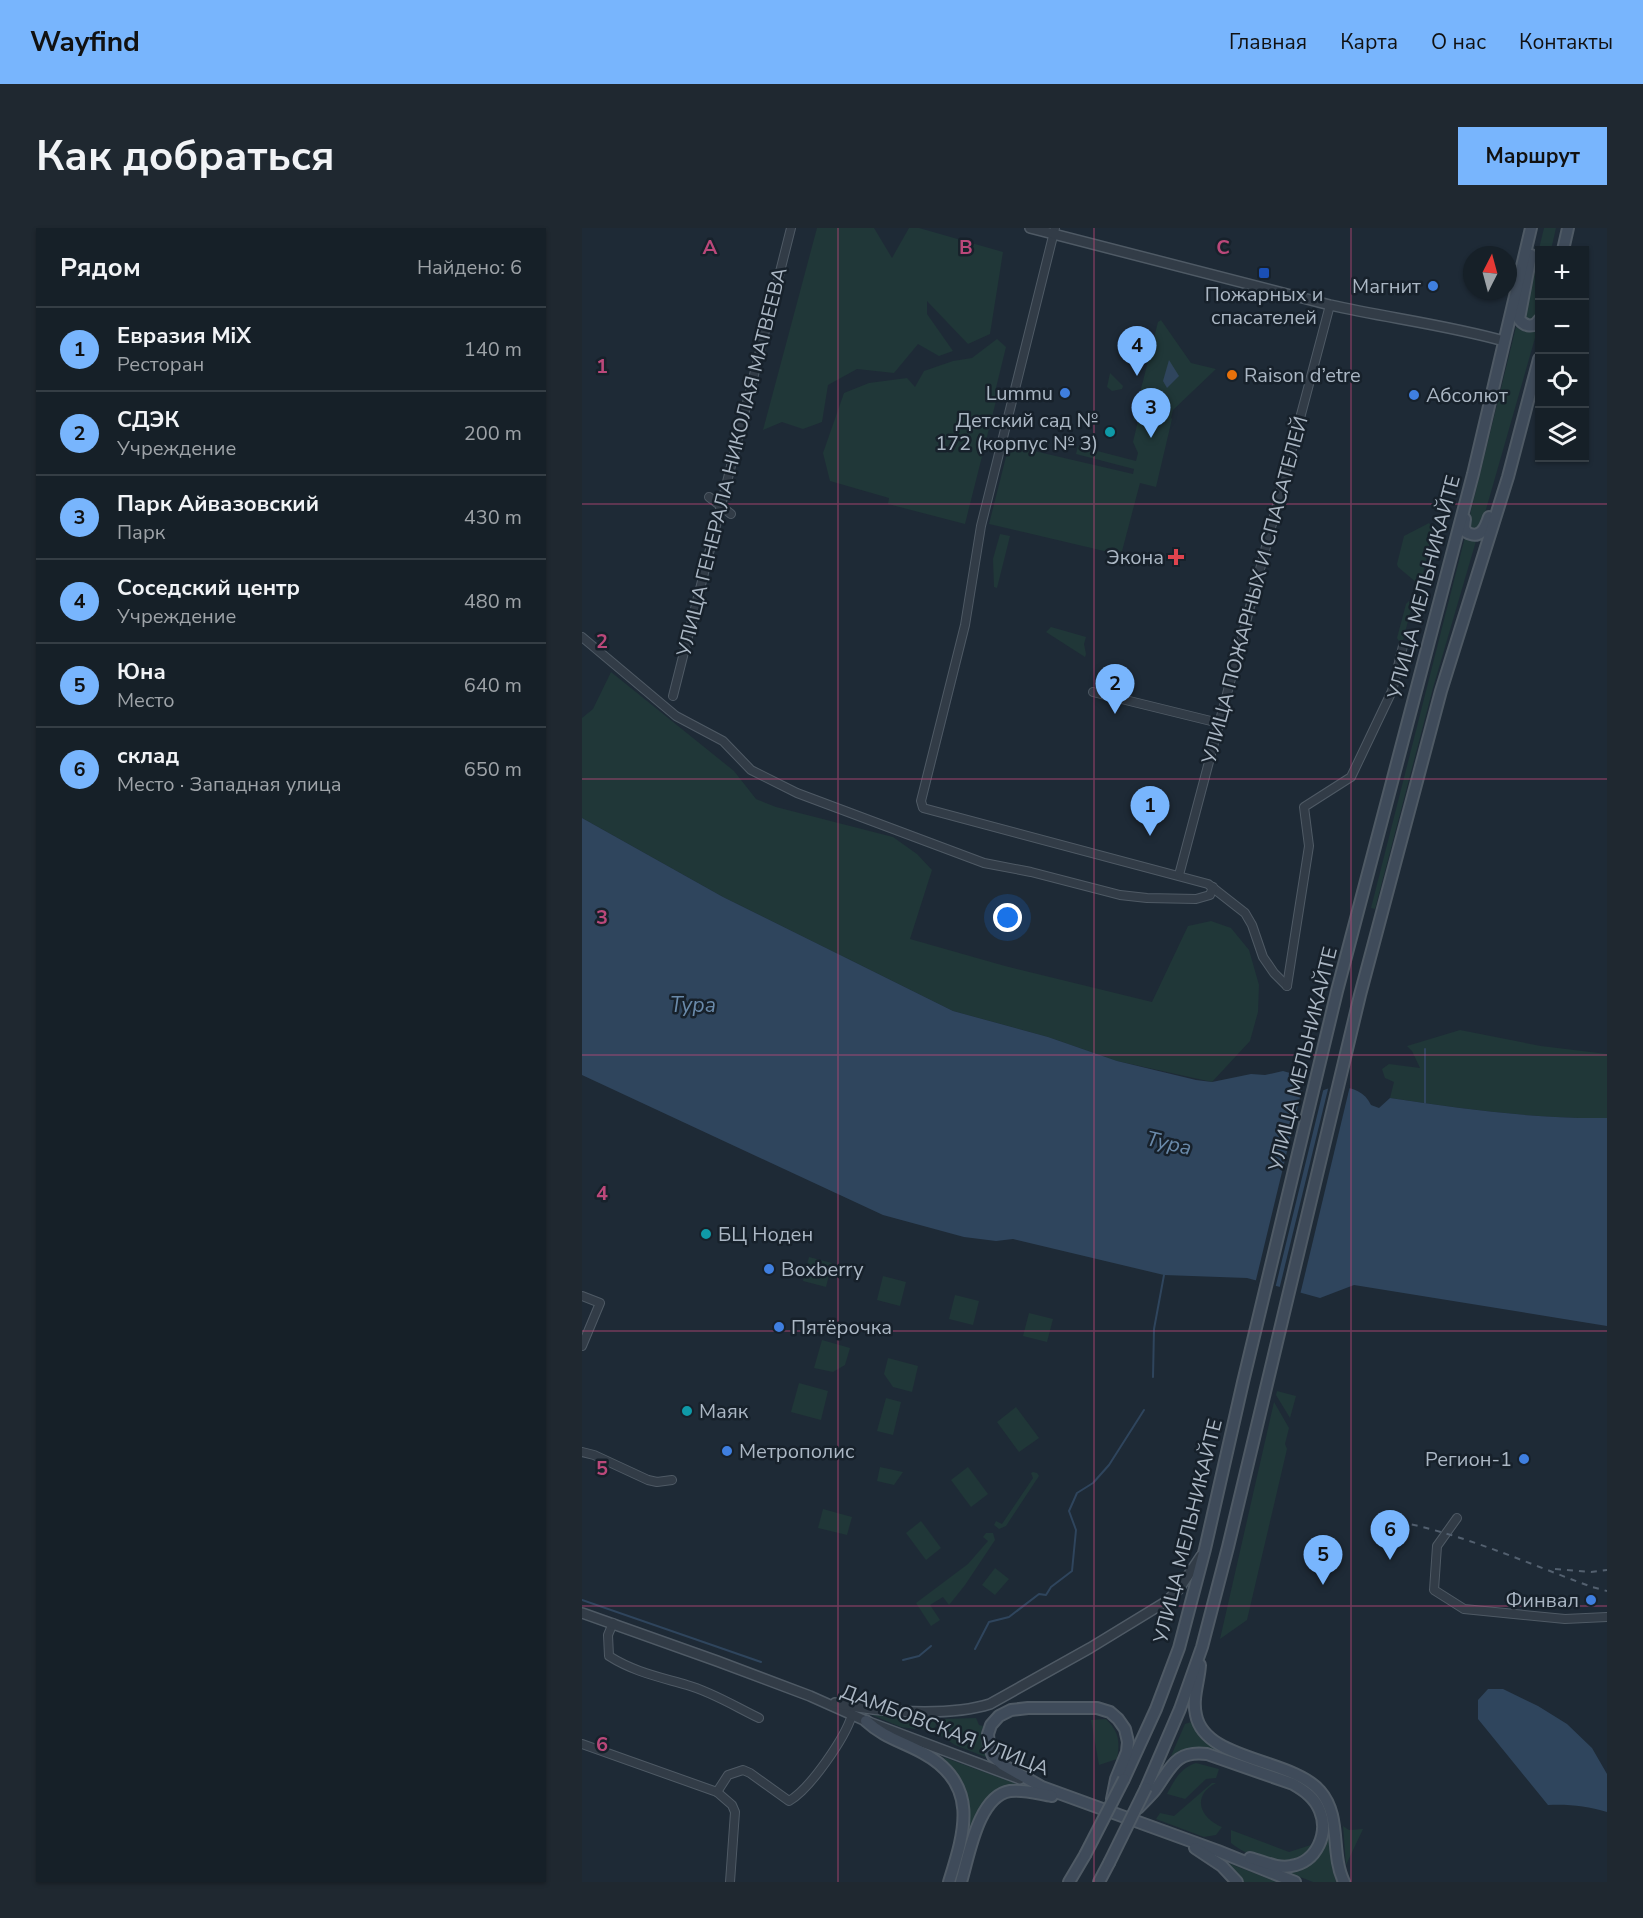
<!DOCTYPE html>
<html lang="ru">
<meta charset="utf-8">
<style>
:root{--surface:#162028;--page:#1f2830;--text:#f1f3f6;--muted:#9ea3a8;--line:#353e45;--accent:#78b5fd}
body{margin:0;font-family:"Nunito Sans",sans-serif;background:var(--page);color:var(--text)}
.controls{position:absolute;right:18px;top:18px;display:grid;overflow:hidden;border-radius:0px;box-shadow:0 2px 4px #0004}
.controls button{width:54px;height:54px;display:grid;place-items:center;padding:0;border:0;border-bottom:2px solid var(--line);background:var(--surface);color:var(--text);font:30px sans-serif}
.compass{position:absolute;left:881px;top:18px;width:54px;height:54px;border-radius:50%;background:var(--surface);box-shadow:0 2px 4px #0004;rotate:6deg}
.you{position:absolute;left:426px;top:690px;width:21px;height:21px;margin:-15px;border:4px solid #fff;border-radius:50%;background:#1a73e8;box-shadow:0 0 0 9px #1a73e833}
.badge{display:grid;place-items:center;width:39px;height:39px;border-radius:50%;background:var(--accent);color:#111;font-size:20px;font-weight:700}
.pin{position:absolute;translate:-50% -50px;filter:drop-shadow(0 2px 3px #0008)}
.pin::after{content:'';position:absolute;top:32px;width:21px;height:18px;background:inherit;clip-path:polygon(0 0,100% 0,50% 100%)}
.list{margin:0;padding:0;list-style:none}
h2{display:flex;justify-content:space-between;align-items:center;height:78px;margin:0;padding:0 24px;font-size:26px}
h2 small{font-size:20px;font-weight:400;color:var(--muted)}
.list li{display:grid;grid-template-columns:39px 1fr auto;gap:18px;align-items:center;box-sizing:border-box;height:84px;padding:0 24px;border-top:2px solid var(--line)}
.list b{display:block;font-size:22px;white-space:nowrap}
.list p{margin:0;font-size:20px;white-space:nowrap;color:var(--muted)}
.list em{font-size:20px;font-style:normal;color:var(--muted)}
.icon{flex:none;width:33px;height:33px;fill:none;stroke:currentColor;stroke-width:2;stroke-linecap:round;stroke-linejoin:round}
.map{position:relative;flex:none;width:1025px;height:1654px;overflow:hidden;border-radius:0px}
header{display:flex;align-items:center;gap:36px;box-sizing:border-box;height:84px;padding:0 30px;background:var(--accent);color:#111}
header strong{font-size:28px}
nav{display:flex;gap:33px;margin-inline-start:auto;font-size:21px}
.intro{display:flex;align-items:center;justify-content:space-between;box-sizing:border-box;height:144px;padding:0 36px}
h1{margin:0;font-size:42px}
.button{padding:15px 27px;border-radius:0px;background:var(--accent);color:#111;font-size:21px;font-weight:700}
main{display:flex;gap:36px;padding:0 36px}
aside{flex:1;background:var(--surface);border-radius:0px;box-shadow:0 2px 4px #0004}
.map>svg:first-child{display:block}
.green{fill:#203738}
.water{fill:#2f455d}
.pier{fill:#1e2a36}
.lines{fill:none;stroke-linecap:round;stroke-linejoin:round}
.stream{stroke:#2f455d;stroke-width:2}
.minor-casing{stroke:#4f5a65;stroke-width:10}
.tertiary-casing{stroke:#4f5a65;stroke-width:12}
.secondary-casing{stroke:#4f5a65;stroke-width:14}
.minor{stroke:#323c47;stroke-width:8}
.tertiary{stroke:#323c47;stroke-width:9}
.secondary{stroke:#3f4b5a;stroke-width:10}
.rail{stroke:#53606f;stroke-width:2;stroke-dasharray:6 6;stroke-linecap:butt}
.secondary-bridge-casing{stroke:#4f5a65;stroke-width:14;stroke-linecap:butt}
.secondary-bridge{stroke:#3f4b5a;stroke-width:10}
.grid{fill:none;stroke:#bb487a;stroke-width:1.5;stroke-opacity:0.55}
.transit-dot{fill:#1a4fb4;stroke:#17212b;stroke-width:2}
.shop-dot{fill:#3f7fe0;stroke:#17212b;stroke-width:2}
.food-dot{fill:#e8710a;stroke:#17212b;stroke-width:2}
.culture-dot{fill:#0f9aa8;stroke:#17212b;stroke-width:2}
.health-dot{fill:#e0444e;stroke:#17212b;stroke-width:2}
.labels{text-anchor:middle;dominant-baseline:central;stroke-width:5;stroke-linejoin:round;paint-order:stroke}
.poi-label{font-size:20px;fill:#abb7c4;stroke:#17212b;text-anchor:start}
.street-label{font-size:20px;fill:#abb7c4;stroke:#17212b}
.water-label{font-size:21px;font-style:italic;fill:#6a8aaa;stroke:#17212b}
.grid-label{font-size:20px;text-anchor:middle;font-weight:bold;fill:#bb487a;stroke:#17212b;stroke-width:5;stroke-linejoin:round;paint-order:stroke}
</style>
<header>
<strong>Wayfind</strong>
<nav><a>Главная</a><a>Карта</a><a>О нас</a><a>Контакты</a></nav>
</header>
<div class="intro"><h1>Как добраться</h1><a class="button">Маршрут</a></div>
<main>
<aside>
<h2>Рядом<small>Найдено: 6</small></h2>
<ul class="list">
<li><span class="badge">1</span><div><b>Евразия MiX</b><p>Ресторан</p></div><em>140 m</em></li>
<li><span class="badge">2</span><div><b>СДЭК</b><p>Учреждение</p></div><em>200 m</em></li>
<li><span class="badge">3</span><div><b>Парк Айвазовский</b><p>Парк</p></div><em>430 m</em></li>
<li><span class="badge">4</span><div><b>Соседский центр</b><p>Учреждение</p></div><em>480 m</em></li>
<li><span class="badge">5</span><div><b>Юна</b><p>Место</p></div><em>640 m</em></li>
<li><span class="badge">6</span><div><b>склад</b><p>Место · Западная улица</p></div><em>650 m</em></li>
</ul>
</aside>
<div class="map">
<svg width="1025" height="1654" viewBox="0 0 1025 1654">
<rect width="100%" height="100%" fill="#1e2a36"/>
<g class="green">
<polygon points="235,0 292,0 310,30 327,0 337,0 421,24 408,106 386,116 345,73 345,86 371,123 357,128 336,116 312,145 275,141 246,157 240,194 221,201 200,194 181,202"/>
<polygon points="962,0 974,0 969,22 957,22 957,73 954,88 948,92 944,91 942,83"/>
<polygon points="579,92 609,135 634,141 591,182 589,190 590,191 574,259 558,255 539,327 407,296 427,217 551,246 552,241 494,226 496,218 554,233 556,225 551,214 556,193 551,192 576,94"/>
<polygon points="934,99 944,104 955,103 899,299 891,301 886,295"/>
<polygon points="415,111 424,119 413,164 416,165 383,296 306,276 307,270 248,253 241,225 262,165 287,155 325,150 333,159 342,143 371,133 390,130"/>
<polygon points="528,145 541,158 540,161 530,163 525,159"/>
<polygon points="847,295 851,300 839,354 835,355 816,339 815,336 822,308"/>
<polygon points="418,306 428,308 415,360 412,359 411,331"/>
<polygon points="883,309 888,313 894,313 851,460 793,681 789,680"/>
<polygon points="827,373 831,374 821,412 817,413 815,410 824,376"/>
<polygon points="469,399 504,409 502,416 504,426 503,429 464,404"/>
<polygon points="29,444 152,543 174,571 194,579 311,609 335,626 350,642 328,711 423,738 570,774 606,698 629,693 649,700 667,722 677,757 676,784 668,813 630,854 535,833 466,809 371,783 141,669 9,595 0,590 0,490 11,481"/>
<path d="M878,802L959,818L1025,826V890C952,891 880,881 808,870L812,854L803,850L800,841L807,836L838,840L830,823L825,818Z"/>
<polygon points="227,1029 250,1035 244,1059 221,1053"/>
<polygon points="301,1048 324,1054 318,1078 295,1072"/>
<polygon points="373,1067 397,1073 391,1097 367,1091"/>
<polygon points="447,1085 471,1091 465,1114 441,1108"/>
<polygon points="240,1112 268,1120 263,1137 251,1144 232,1140"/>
<polygon points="306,1130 336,1138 330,1164 311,1159 302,1146"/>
<polygon points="217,1155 246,1163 239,1192 209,1184"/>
<polygon points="695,1163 714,1168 708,1190 694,1167"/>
<polygon points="304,1170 319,1174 311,1207 295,1203"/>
<polygon points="692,1174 707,1200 703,1216 705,1221 665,1392 638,1411"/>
<polygon points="434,1179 457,1210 437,1224 415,1194"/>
<polygon points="298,1239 321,1244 312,1257 295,1253"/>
<polygon points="386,1239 406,1266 389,1279 369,1252"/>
<polygon points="451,1244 455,1245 457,1248 424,1298 417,1301 412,1297 414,1293 420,1296 451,1250 449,1245"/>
<polygon points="241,1281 270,1289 265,1307 236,1300"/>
<polygon points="339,1293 359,1320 344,1332 324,1305"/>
<polygon points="404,1305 411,1305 413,1312 383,1357 367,1377 361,1369 348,1377 358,1392 349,1398 334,1375 386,1336 406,1313 401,1309"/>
<polygon points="413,1340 427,1351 413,1367 400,1357"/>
<polygon points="285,1485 355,1491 352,1506 335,1499 333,1501 319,1499"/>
<path d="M394,1490L397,1497L401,1498C400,1510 399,1519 406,1530L373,1517L358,1507L361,1491Z"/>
<path d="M524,1491C537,1504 538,1513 535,1531L517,1537L509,1492Z"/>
<path d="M609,1494L619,1510L638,1522L637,1524C620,1518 605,1519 589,1528L603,1496Z"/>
<path d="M361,1529L435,1556L420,1561L386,1617L384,1616C392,1577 386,1559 361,1529Z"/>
<path d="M614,1535L637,1541L634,1550L624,1551L603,1571L585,1566C592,1553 598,1540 614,1535Z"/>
<path d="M630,1555H634C609,1568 618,1590 640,1599L634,1607L622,1609L574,1591L578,1585L592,1588Z"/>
<polygon points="761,1598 767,1602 781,1601 764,1637"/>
<path d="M649,1602L707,1624L732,1616C713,1643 672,1634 649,1615Z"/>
<path d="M746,1605L750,1639L754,1654H731L708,1645C730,1637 741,1627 746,1605Z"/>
<polygon points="646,1635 695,1654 660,1654 656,1645"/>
</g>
<g class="water">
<polygon points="587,132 597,148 585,160 581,153"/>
<path d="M0,590L141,669L371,783L466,809L535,833L614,852L630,854L669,846L683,847L701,843L708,845C713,858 725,866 739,863C743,862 748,859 753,859C768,858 783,863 789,877L797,880L808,870C880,881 952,891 1025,890V1098L772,1057L738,1070L665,1050L582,1047L431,1011L414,1013L382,1009L301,987L0,847Z"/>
<path d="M906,1461H921L956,1478L985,1496L1010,1520L1025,1546V1584C1005,1578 987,1576 966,1577L896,1491V1472Z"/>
</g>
<g class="pier">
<polygon points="752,856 768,858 718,1067 697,1062 747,857"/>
<polygon points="721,857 727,861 742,859 693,1061 673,1056"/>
</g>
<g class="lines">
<g class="stream">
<polyline points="843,875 843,821"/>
<polyline points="571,1149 572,1101 582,1047"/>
<polyline points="0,1372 179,1434"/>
<polyline points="393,1421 407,1394 427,1389 457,1366 464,1367 469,1359 490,1343 494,1302 487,1283 495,1265 511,1255 527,1237 562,1182"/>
<polyline points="321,1432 337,1428 349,1418"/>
</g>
<g class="minor-casing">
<g id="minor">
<polyline points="473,0 399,298 383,397 339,573 341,580 626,656 663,685 670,697 681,729 692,745 705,758"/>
<polyline points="127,269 149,286"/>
<polyline points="0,409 94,488 141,513 169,542 215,565 402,635 449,644 538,667 565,670 614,671 628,667 631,659"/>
<polyline points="511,464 637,495"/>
<polyline points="91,468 209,0"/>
<polyline points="597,647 748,77"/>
<polyline points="705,758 727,618 722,579 769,549 810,463 821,418"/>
<polyline points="0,1068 18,1075 0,1118"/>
<polyline points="0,1224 12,1227 66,1252 75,1254 90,1252"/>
<polyline points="875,1290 855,1318 852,1362 882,1381 983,1391 1025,1389"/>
<path d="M31,1395L26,1407L27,1428C52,1444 78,1449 105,1457C130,1464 154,1479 177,1490"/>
<path d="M0,1516L135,1564L146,1547L161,1542L168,1545L207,1573C228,1561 263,1510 270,1487"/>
<polyline points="135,1564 150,1577 153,1584 148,1654"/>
</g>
</g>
<g class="tertiary-casing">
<g id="tertiary">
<path d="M448,0L748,77C806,90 865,97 922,113"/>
<polyline points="0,1385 135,1433 228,1468 284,1493 438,1551"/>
<path d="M253,1475C295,1484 367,1489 408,1476L508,1420L585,1373L597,1361L619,1328"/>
</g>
</g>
<g class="secondary-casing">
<g id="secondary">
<polyline points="981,22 986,0"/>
<path d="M949,27L937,91C943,99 952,100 957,92"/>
<path d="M883,291L882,299L884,304C898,312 903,301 907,289"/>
<path d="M618,1437C617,1454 610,1470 614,1487C623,1533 709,1530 738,1563C760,1588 748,1625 762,1654"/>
<path d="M284,1493C301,1509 321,1514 341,1525C398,1556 383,1603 367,1654"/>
<polyline points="542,1551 574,1481 597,1420 623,1321 661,1154 755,763 891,246 949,0"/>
<polyline points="564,1560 598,1481 620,1419 646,1319 778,767 859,463 926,249 957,131"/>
<polyline points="530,1571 534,1551 545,1524 546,1514 543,1501 536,1491 528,1484 515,1480 446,1480 429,1482 417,1488 409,1497 406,1506 407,1518 411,1528 421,1537 460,1559 636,1623 713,1654"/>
<path d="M556,1580C562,1574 568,1568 573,1562C589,1540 593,1522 625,1526L711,1556C723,1563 733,1570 738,1583C747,1605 735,1634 709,1638C695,1641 681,1633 668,1630"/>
<polyline points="613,1620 640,1638 655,1654"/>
<path d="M379,1654C387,1628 396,1568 428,1563C443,1561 457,1566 470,1568"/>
<polyline points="487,1654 503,1627"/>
<polyline points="517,1654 527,1635"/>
</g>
</g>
<use href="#minor" class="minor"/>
<use href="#tertiary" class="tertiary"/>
<use href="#secondary" class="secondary"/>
<g class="rail">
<path d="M818,1294C884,1307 947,1336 1010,1359L1025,1363"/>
<polyline points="973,1341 1009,1344 1025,1342"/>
</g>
<g class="secondary-bridge-casing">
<g id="secondary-bridge">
<polyline points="503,1627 542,1551"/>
<polyline points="527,1635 564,1560"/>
</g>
</g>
<use href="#secondary-bridge" class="secondary-bridge"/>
</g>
<path class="grid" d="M256,0V1654M512,0V1654M769,0V1654M0,276H1025M0,551H1025M0,827H1025M0,1103H1025M0,1378H1025"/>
<rect class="transit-dot" x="676" y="39" width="12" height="12" rx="3"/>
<g class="shop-dot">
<circle cx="851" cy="58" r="6"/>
<circle cx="483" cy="165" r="6"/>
<circle cx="832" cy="167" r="6"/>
<circle cx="187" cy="1041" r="6"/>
<circle cx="197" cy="1099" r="6"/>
<circle cx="145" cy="1223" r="6"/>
<circle cx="942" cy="1231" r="6"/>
<circle cx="1009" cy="1372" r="6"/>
</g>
<circle class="food-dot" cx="650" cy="147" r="6"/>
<g class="culture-dot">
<circle cx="528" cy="204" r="6"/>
<circle cx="124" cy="1006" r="6"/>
<circle cx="105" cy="1183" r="6"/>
</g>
<path class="health-dot" d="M591 320h6v6h6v6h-6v6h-6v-6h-6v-6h6z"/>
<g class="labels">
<g class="poi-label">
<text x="839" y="58" text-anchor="end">Магнит</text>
<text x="682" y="66" text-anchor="middle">Пожарных и<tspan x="682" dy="23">спасателей</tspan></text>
<text x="662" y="147">Raison d’etre</text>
<text x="471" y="165" text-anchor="end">Lummu</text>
<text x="844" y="167">Абсолют</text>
<text x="516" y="192" text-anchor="end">Детский сад №<tspan x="516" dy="23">172 (корпус № 3)</tspan></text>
<text x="582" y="329" text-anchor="end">Экона</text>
<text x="136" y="1006">БЦ Ноден</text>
<text x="199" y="1041">Boxberry</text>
<text x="209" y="1099">Пятёрочка</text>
<text x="117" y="1183">Маяк</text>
<text x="157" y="1223">Метрополис</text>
<text x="930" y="1231" text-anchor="end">Регион-1</text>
<text x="997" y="1372" text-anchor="end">Финвал</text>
</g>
<g class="street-label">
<text transform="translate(150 234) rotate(-76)">УЛИЦА ГЕНЕРАЛА НИКОЛАЯ МАТВЕЕВА</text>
<text transform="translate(842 359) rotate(-75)">УЛИЦА МЕЛЬНИКАЙТЕ</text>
<text transform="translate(673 362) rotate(-75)">УЛИЦА ПОЖАРНЫХ И СПАСАТЕЛЕЙ</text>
<text transform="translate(721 831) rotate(-76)">УЛИЦА МЕЛЬНИКАЙТЕ</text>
<text transform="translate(606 1303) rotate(-76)">УЛИЦА МЕЛЬНИКАЙТЕ</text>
<text transform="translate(363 1502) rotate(21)">ДАМБОВСКАЯ УЛИЦА</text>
</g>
<g class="water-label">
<text x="111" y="777">Тура</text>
<text transform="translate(587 915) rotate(13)">Тура</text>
</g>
</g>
<g class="grid-label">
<text x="128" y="26">A</text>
<text x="384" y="26">B</text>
<text x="641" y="26">C</text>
<text x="20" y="145">1</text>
<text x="20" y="420">2</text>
<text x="20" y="696">3</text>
<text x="20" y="972">4</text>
<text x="20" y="1247">5</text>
<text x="20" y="1523">6</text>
</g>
</svg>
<div class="controls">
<button>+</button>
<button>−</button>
<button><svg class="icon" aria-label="locate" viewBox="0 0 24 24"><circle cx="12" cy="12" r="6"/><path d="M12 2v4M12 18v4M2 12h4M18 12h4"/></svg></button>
<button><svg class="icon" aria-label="layers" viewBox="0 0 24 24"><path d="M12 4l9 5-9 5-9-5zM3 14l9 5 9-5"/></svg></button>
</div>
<svg class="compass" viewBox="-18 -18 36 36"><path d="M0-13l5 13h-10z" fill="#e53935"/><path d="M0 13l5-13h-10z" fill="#9ea3a8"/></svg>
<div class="you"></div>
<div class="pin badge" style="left:568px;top:608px">1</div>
<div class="pin badge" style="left:533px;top:486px">2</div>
<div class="pin badge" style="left:569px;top:210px">3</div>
<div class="pin badge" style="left:555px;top:148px">4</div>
<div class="pin badge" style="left:741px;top:1357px">5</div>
<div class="pin badge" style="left:808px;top:1332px">6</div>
</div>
</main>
